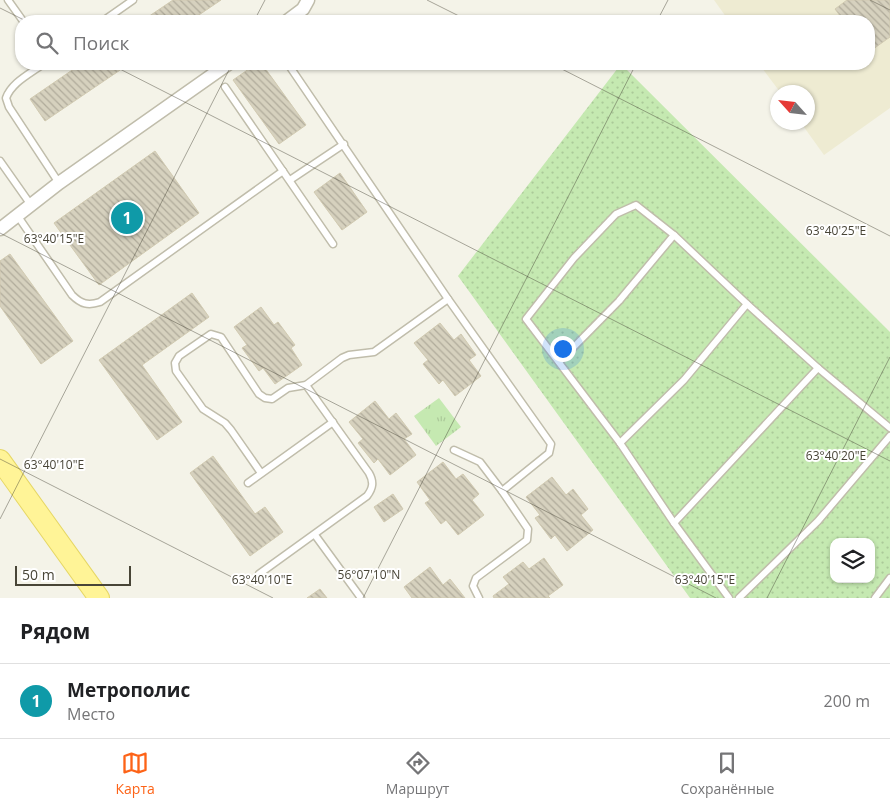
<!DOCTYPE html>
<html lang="ru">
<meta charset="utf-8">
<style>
:root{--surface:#fff;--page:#f2f2f2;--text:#202124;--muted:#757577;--line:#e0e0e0;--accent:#fd6317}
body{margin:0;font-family:"Open Sans",sans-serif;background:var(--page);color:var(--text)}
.controls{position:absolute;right:15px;bottom:15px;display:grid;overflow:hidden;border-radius:10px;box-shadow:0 1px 4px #0004}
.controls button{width:45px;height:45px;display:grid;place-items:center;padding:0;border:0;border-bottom:1px solid var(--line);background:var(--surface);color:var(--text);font:25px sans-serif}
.compass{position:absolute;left:770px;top:85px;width:45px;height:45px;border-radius:50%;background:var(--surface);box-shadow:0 1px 4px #0004;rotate:297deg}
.scale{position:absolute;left:15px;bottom:12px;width:116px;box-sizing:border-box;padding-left:5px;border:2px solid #484537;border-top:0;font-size:14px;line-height:18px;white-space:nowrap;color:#484537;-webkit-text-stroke:4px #fff;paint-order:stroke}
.you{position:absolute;left:562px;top:348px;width:18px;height:18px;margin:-12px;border:4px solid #fff;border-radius:50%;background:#1a73e8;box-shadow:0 0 0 8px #1a73e833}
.badge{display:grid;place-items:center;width:32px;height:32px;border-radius:50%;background:var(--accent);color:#fff;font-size:16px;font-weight:700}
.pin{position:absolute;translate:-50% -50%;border:2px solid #fff;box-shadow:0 1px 5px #0006}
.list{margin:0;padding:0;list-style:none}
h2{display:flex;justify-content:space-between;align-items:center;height:65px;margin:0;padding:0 20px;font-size:21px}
h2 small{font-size:16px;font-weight:400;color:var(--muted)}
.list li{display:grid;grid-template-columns:32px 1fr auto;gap:15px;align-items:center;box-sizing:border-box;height:75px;padding:0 20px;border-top:1px solid var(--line)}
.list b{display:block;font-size:19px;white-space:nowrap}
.list p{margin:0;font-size:16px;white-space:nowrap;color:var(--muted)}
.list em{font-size:16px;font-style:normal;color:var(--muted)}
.icon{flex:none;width:28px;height:28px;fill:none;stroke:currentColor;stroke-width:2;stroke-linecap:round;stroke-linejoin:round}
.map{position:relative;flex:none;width:890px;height:598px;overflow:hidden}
.search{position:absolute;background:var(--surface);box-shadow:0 1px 4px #0004;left:15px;right:15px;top:15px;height:55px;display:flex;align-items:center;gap:12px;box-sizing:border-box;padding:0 18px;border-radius:20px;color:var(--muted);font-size:19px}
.sheet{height:140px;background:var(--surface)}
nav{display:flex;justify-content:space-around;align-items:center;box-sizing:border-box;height:70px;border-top:1px solid var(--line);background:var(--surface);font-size:14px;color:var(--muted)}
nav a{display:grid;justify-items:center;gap:2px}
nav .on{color:var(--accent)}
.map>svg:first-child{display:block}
.education{fill:#eeebd2}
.park{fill:url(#park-tufts)}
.garden{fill:url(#garden-dots);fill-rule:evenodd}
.building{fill:url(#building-back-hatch);stroke:#d1cab1}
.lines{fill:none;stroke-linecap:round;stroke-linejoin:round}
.lane-casing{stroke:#c0bdab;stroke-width:9}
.street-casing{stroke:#c0bdab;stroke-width:15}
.primary-casing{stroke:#e6d765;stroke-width:22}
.lane{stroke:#fff;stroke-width:6}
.street{stroke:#fff;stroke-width:12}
.primary{stroke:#fff497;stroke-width:20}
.ticks{fill:none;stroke:#484537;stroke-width:1;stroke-opacity:0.45}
.ticks-label{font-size:12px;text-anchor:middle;fill:#484537;stroke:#fff;stroke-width:4;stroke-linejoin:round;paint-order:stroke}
</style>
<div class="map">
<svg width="890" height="598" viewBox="0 0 890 598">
<defs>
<pattern id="park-tufts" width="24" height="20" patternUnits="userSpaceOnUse" patternTransform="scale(1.25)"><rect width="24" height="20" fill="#c5e9b1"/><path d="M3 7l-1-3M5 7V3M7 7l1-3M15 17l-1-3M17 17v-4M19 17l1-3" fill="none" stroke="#abc999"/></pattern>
<pattern id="garden-dots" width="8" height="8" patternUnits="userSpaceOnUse" patternTransform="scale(1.25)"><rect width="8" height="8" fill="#c5e9b1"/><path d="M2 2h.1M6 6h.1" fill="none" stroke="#abc999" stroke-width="1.8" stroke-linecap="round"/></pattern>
<pattern id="building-back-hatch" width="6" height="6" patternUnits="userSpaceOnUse" patternTransform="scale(1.25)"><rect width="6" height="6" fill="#d6d1be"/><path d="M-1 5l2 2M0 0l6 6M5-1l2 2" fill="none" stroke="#b0ab9b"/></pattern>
</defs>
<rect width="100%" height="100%" fill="#f4f3e8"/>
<polygon class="education" points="714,0 890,0 890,108 824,155 801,123 808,122 808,92 780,92 759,64 869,64 869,21 729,21"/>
<polygon class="park" points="439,398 461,427 436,446 414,416"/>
<path class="garden" d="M621,64L890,332V598H690L458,276ZM834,542H871V579H834Z"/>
<g class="building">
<polygon points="173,0 221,0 190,21 142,21"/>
<polygon points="847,0 890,0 890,37 869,52 869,21 844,21 835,9"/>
<polygon points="81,64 129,64 45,121 30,99"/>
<polygon points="256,64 262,64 306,125 279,144 233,80"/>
<polygon points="155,151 199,213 99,285 54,223"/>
<polygon points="340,173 367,212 342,230 314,192"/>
<polygon points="10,254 73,341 41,364 0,306 0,261"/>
<polygon points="192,293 209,317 142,365 182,422 157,440 99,360"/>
<polygon points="261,307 274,325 278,322 295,345 291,348 302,365 275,384 263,368 259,371 242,348 247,345 234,327"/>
<polygon points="440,323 454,340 461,334 476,355 469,360 481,376 455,396 443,380 439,384 423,364 428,360 414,343"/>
<polygon points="375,401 389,419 396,413 412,434 404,439 416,455 390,475 378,459 374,463 358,443 363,439 349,422"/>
<polygon points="213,456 255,514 265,507 283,532 250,556 190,473"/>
<polygon points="443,462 456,479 463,474 479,494 472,500 484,515 458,535 446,520 441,524 425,503 430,500 417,482"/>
<polygon points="552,477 566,495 573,489 588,509 581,515 593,530 567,551 555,535 551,539 535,518 540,515 526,497"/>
<polygon points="393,494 403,509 384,522 374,507"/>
<polygon points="544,558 563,585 548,596 550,598 494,598 493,596 509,584 503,577 523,562 529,569"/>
<polygon points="430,567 443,585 450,579 465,598 412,598 404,587"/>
<polygon points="320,589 327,598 307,598"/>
</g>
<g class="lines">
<g class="lane-casing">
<g id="lane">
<polyline points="8,0 23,21"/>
<polyline points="103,21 133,0"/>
<path d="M43,64C30,74 12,82 6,98L9,107L59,183"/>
<polyline points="288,64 448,299 551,444 549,453 502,491 528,529 527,540 476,578 473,586 479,598"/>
<polyline points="225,87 333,244"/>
<polyline points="0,161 31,205"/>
<polyline points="290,180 344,144"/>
<path d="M17,215L72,295C81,304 88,306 100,302L283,171"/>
<polyline points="559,362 619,301 674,235"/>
<polyline points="620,443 684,380 747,304"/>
<polyline points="454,450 480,462 502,491"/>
<polyline points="261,473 231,430 225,423 203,409 176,371 175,363 179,356 211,334 221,337 259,394 265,398 272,399 288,388 306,385 342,358 349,355 374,352 448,299"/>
<polyline points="248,483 333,422"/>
<polyline points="674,523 818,368"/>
<polyline points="315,535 361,598"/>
<path d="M259,574L367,496C373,488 374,482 369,473L306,385"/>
<polyline points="729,598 674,523 620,443 526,319 574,258 616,214 636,205 674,235 747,304 818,368 890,428"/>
<polyline points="739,598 818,521 890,436"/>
<polyline points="875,598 890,578"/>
</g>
</g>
<g class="street-casing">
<g id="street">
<polyline points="287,21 303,9 308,0"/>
<polyline points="0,229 59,183 228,64"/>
</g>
</g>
<g class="primary-casing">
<polyline id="primary" points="0,460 99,598"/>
</g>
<use href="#lane" class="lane"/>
<use href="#street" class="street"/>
<use href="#primary" class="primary"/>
</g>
<path class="ticks" d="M427,0L469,21M870,0L890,10M0,8L26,21M254,21L265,0M657,21L668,0M110,64L890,461M552,64L890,236M0,233L716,598M0,459L273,598M0,519L232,64M363,598L636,64M767,598L890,357"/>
<g class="ticks-label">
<text x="836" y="235">63°40'25"E</text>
<text x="54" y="243">63°40'15"E</text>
<text x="836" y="460">63°40'20"E</text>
<text x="54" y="469">63°40'10"E</text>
<text x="369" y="579">56°07'10"N</text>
<text x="262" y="584">63°40'10"E</text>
<text x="705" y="584">63°40'15"E</text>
</g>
</svg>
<div class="controls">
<button><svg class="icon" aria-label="layers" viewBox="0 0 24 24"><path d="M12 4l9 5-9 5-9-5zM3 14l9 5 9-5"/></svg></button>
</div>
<svg class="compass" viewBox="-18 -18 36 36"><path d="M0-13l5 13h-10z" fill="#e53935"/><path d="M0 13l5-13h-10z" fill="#757577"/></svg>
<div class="scale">50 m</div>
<div class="you"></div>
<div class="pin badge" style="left:127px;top:218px;background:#0f9aa8">1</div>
<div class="search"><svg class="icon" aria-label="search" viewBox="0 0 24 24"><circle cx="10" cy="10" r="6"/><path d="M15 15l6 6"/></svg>Поиск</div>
</div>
<section class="sheet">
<h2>Рядом<small></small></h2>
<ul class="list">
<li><span class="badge" style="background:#0f9aa8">1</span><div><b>Метрополис</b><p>Место</p></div><em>200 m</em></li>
</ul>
</section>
<nav>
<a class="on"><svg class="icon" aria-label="map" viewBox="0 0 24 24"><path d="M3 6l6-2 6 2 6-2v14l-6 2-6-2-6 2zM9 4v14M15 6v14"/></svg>Карта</a>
<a><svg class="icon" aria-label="directions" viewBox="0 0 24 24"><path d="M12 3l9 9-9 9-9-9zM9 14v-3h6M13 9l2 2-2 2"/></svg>Маршрут</a>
<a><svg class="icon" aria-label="saved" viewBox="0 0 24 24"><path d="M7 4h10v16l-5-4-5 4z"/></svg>Сохранённые</a>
</nav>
